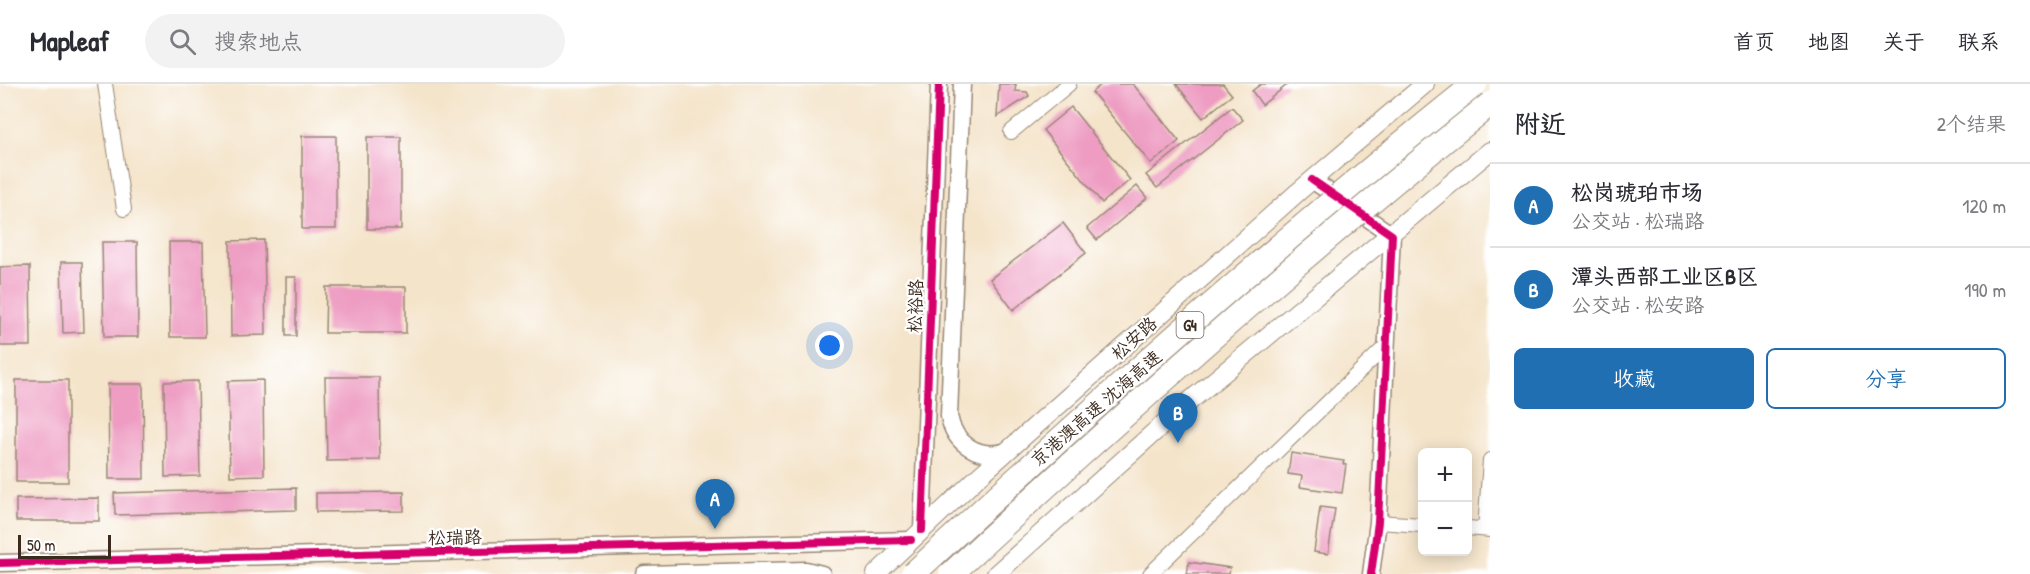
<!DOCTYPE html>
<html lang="zh">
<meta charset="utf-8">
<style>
:root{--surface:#fff;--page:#f2f2f3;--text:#2b2b33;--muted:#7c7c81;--line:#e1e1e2;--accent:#1f6fb2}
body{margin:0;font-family:"Patrick Hand","LXGW WenKai TC",sans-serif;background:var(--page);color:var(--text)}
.controls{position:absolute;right:18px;bottom:18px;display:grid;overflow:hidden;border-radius:9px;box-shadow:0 3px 15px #0003}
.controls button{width:54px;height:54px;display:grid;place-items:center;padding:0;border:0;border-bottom:2px solid var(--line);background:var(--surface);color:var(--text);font:30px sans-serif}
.scale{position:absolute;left:18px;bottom:15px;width:93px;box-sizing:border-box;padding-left:6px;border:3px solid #3b2a1e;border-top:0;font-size:16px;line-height:21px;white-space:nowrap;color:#3b2a1e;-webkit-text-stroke:4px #fff;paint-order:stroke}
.you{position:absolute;left:830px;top:262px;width:21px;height:21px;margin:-15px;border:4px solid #fff;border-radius:50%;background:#1a73e8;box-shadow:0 0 0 9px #1a73e833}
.badge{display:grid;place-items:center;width:39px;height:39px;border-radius:50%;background:var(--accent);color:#fff;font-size:20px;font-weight:700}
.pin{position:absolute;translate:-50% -50px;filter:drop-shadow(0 2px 3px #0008)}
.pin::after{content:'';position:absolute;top:32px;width:21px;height:18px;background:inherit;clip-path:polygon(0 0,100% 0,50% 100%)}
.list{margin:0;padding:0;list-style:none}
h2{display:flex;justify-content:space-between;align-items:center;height:78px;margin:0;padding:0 24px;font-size:26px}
h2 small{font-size:20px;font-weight:400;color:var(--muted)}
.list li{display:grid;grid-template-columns:39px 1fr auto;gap:18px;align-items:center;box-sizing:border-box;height:84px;padding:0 24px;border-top:2px solid var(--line)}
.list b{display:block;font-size:22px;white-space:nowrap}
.list p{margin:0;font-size:20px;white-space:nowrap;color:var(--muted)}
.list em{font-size:20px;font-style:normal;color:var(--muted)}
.actions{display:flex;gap:12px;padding:18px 24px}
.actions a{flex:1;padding:14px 0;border:2px solid var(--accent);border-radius:9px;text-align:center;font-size:21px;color:var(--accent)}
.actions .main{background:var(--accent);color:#fff}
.icon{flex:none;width:33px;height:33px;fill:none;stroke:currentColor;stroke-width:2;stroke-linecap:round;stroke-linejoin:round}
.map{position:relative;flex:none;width:1490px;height:490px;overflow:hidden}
header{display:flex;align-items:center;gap:36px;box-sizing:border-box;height:84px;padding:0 30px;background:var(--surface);border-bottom:2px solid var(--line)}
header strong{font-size:28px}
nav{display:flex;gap:33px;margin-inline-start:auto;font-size:21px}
.search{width:420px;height:54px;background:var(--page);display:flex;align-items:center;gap:15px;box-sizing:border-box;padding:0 21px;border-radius:33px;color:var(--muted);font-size:22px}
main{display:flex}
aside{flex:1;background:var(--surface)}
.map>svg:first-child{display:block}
.building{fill:#ee9cc2}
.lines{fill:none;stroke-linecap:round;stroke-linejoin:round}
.minor-casing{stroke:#988774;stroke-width:16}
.tertiary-casing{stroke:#988774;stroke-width:19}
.secondary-casing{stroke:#988774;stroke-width:20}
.minor{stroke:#fff;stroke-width:14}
.tertiary{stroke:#fff;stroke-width:16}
.secondary{stroke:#fff;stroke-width:18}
.motorway-bridge-casing{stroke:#988774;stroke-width:26;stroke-linecap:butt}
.motorway-bridge{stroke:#fff;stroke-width:24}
.cycleway-casing{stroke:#fff;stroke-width:11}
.cycleway{stroke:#d6006c;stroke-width:8}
.labels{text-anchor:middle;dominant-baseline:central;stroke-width:4.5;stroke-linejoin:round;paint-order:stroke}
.shield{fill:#fff;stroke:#766a62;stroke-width:1.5}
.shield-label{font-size:16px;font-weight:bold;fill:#3b2a1e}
.street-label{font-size:18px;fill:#3b2a1e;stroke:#fff}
</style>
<header>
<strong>Mapleaf</strong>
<div class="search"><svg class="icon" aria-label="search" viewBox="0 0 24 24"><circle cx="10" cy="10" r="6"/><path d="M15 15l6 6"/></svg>搜索地点</div>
<nav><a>首页</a><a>地图</a><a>关于</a><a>联系</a></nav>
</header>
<main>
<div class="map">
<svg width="1490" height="490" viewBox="0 0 1490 490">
<rect width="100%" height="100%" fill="#fff"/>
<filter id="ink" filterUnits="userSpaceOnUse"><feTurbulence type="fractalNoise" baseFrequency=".0167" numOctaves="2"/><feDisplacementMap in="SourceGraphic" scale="12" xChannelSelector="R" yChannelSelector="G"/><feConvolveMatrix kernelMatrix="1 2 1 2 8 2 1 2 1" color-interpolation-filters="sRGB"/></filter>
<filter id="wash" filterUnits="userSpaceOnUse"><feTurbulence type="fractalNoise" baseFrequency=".008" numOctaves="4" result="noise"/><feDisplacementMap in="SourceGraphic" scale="24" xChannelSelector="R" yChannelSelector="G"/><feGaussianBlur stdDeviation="1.35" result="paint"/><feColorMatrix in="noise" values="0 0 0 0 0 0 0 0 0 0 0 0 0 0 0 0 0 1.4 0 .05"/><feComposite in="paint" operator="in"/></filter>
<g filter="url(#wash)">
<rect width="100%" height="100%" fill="#f4e4ca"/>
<g id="blocks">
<g class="building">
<polygon points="999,0 1016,0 1015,7 1027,8 1029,12 997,33"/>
<polygon points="1102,0 1133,0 1179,57 1151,80 1092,8"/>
<polygon points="1176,0 1223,0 1232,11 1203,34"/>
<polygon points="1261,0 1288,0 1262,21 1252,7"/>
<polygon points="1071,23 1130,96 1102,119 1043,46"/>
<polygon points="1232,23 1243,36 1157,104 1146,91"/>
<rect x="302" y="52" width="34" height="93"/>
<rect x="367" y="53" width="34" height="92"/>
<polygon points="1137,102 1147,114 1097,156 1087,144"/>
<polygon points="1063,139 1086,169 1013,226 990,195"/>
<polygon points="264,156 266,251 231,252 230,157"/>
<polygon points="102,158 137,158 138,253 104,253"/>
<polygon points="169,158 203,158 205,253 170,253"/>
<polygon points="61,178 82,178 84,248 63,249"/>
<polygon points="30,182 31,262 0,262 0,183"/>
<rect x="286" y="193" width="10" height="59"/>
<polygon points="326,203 406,203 406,249 325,249"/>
<polygon points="325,293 379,293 380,376 327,377"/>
<rect x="16" y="296" width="52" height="102"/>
<polygon points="263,296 264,391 230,392 228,297"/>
<polygon points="198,297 200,392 165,393 164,298"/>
<polygon points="108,300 143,300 144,395 109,395"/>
<polygon points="1291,369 1344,377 1343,380 1346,381 1342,409 1300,403 1302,392 1288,390"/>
<polygon points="296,404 296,426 115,431 114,409"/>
<polygon points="404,408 404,427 316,428 316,409"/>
<polygon points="99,414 99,437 16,437 16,415"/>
<polygon points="1320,423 1335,425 1328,470 1314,468"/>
<polygon points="1189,478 1230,484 1229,490 1187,490"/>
</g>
</g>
</g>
<g filter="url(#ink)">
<use href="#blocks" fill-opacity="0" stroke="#988774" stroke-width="1.5"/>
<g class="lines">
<g class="minor-casing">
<g id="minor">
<polyline points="105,0 124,125"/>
<polyline points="1011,48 1069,0"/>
<polyline points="1378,438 1422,441"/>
<polyline points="1468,444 1490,446"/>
<polyline points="1485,445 1490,376"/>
<polyline points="1150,490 1384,264"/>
</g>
</g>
<g class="tertiary-casing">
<g id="tertiary">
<path d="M962,0L949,332C954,360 979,376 1007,367"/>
<polyline points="1312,96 1392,151 1378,438 1371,490"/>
<polyline points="922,446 939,0"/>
<polyline points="0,479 911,456"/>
<polyline points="644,490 806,486 822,490"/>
</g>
</g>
<g class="secondary-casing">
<g id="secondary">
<polyline points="876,490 977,394 1298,108 1425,0"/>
<polyline points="996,490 1179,326 1490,67"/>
</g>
</g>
<use href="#minor" class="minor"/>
<use href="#tertiary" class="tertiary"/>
<use href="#secondary" class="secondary"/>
<g class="motorway-bridge-casing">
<g id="motorway-bridge">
<path d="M913,490C1095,321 1281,155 1475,0"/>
<path d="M951,490C1125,328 1304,169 1490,20"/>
</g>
</g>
<use href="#motorway-bridge" class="motorway-bridge"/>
<g class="cycleway-casing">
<g id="cycleway">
<polyline points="1312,96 1392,151 1378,438 1371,490"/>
<polyline points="922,446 939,0"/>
<polyline points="0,479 911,456"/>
</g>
</g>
<use href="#cycleway" class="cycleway"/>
</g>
</g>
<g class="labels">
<rect class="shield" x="1176.5" y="228" width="27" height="26" rx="4.5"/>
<g class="shield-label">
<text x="1190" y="241">G4</text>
</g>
<g class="street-label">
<text transform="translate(915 222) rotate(-88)">松裕路</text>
<text transform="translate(1134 254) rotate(-42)">松安路</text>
<text transform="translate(1096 324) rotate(-41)">京港澳高速 沈海高速</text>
<text transform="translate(455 453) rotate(-1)">松瑞路</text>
</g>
</g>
</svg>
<div class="controls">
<button>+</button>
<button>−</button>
</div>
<div class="scale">50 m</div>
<div class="you"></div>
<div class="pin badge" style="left:715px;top:445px">A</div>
<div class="pin badge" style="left:1178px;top:359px">B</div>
</div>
<aside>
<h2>附近<small>2个结果</small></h2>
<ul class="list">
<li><span class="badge">A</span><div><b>松岗琥珀市场</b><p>公交站 · 松瑞路</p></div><em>120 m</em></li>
<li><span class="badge">B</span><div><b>潭头西部工业区B区</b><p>公交站 · 松安路</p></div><em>190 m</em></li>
</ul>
<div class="actions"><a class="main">收藏</a><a>分享</a></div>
</aside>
</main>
